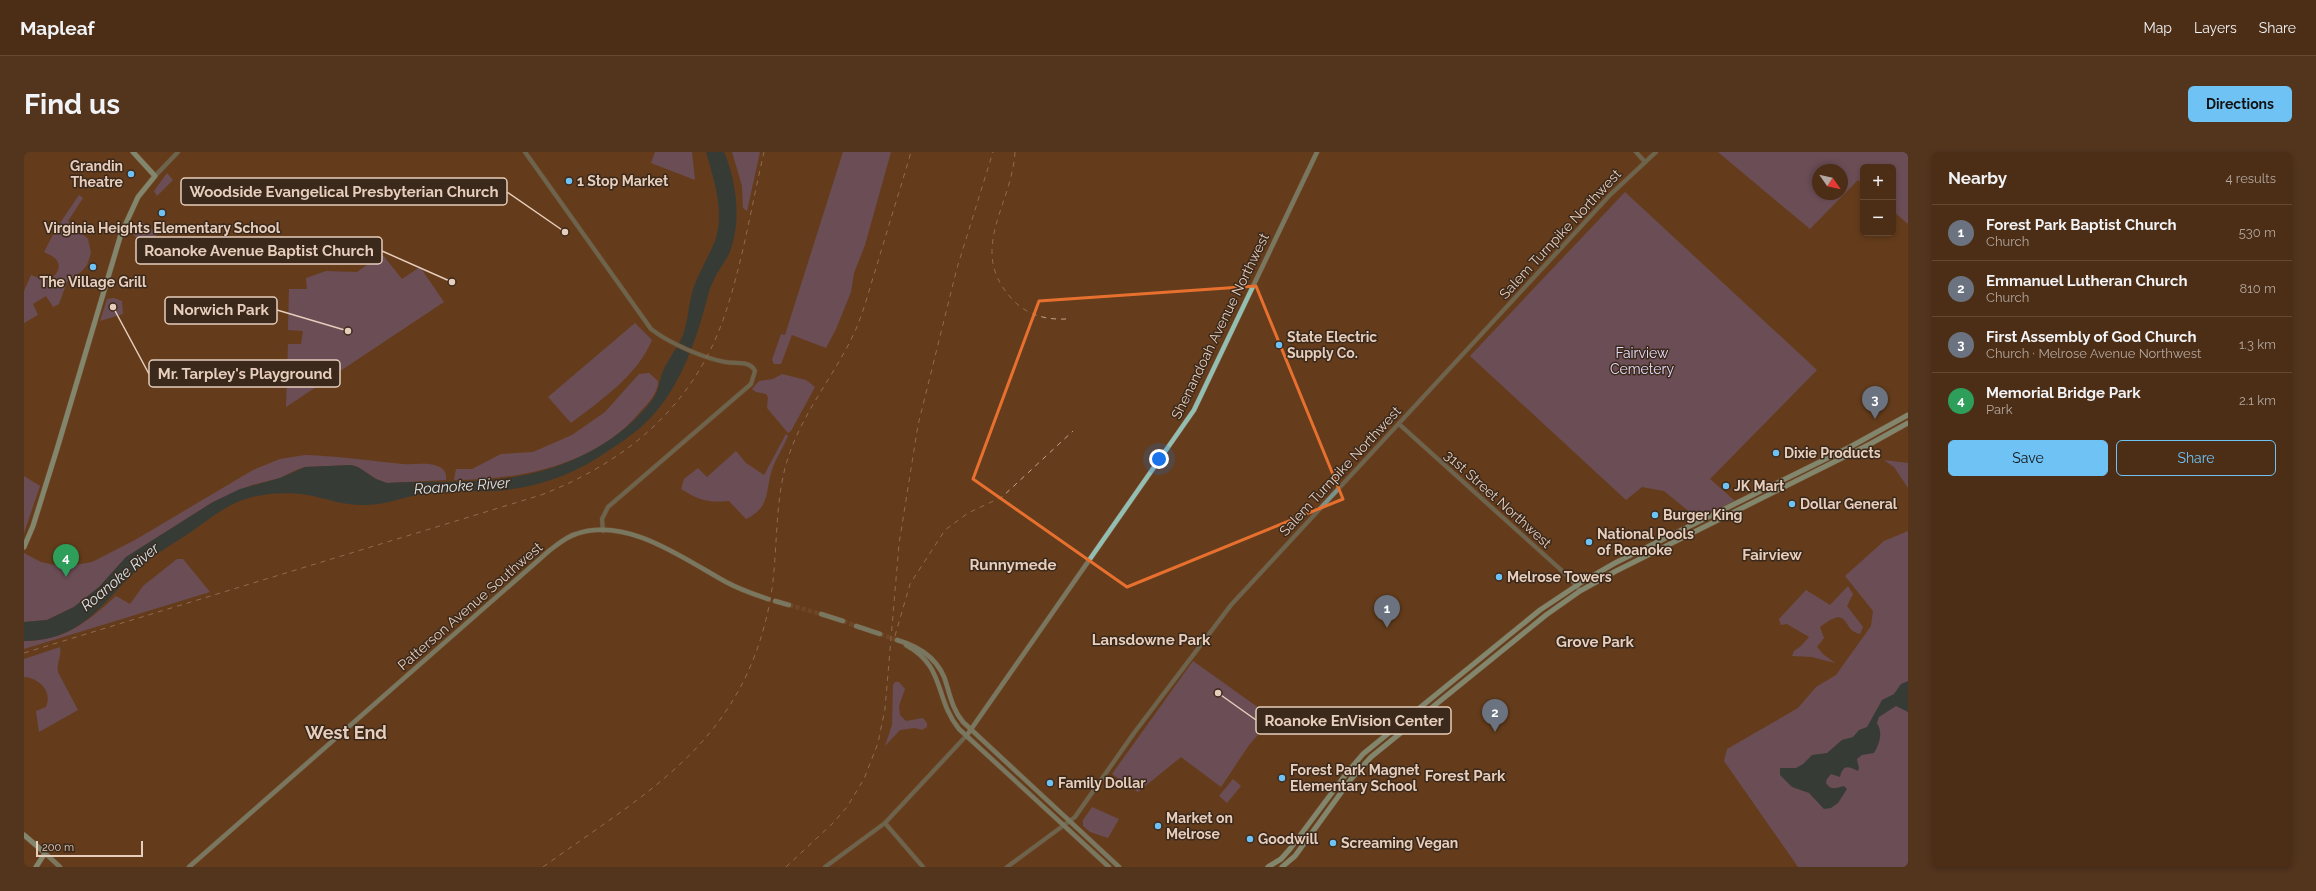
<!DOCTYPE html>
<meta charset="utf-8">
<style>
:root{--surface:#4c2d15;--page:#53351e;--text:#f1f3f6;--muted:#b2a8a0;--line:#634934;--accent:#6fc2f4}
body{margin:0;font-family:Raleway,sans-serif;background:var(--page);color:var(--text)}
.controls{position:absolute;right:12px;top:12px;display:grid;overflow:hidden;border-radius:6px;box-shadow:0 2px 6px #0003}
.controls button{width:36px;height:36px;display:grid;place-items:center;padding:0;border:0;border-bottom:1px solid var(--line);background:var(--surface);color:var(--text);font:20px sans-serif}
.compass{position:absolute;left:1788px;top:12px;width:36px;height:36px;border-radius:50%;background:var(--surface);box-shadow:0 2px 6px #0003;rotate:124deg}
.scale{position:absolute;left:12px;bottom:10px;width:107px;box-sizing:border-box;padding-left:4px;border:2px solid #e6cdbc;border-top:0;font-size:11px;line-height:14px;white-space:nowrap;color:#e6cdbc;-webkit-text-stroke:3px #3b291b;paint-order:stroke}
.you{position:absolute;left:1135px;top:307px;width:14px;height:14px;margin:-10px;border:3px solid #fff;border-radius:50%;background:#1a73e8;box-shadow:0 0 0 6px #1a73e833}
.badge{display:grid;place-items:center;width:26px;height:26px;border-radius:50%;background:var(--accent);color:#fff;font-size:13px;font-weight:700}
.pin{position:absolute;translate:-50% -33px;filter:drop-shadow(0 1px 2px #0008)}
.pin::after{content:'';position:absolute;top:21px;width:14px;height:12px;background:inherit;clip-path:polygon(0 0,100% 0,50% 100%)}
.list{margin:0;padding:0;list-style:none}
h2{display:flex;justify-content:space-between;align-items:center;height:52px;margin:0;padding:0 16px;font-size:17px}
h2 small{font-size:13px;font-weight:400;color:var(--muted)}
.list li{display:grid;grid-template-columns:26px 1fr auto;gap:12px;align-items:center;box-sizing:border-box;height:56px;padding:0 16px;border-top:1px solid var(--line)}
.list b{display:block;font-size:15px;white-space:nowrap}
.list p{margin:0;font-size:13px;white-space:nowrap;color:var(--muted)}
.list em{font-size:13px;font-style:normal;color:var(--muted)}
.actions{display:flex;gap:8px;padding:12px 16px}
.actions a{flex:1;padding:9px 0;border:1px solid var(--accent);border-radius:6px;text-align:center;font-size:14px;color:var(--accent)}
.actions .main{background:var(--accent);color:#111}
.map{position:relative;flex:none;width:1884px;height:715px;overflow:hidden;border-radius:6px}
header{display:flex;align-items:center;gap:24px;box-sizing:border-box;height:56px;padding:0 20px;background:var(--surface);border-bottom:1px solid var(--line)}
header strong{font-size:19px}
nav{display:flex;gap:22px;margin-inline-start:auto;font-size:14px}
.intro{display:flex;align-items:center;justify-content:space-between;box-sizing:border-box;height:96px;padding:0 24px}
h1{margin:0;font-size:28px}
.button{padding:10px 18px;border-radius:6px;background:var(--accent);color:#111;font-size:14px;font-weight:700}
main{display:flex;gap:24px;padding:0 24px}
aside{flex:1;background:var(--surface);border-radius:6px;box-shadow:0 2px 6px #0003}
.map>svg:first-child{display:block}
.green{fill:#73629b;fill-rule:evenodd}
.water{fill:#003a55}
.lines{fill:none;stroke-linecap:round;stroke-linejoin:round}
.secondary-tunnel{stroke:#785234;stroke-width:4.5;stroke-dasharray:4.5 2;stroke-linecap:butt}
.tertiary-casing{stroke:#7f593c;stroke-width:5}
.secondary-casing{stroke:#7f593c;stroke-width:5.5}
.primary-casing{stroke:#7f593c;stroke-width:6}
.tertiary{stroke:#79948d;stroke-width:4}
.secondary{stroke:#93bfb3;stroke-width:4.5}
.primary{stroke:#a7e0d1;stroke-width:5}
.rail{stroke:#c2a48f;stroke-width:1;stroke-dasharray:5 5;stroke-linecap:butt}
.marked{fill:none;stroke:#e8702f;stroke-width:3;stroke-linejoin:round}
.poi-dot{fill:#6fc2f4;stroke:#3b291b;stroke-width:1.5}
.labels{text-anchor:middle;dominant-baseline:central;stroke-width:3;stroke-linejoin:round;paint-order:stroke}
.poi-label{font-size:14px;font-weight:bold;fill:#e6cdbc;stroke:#3b291b;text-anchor:start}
.street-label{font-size:14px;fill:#e6cdbc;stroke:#3b291b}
.park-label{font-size:14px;fill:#e4dcff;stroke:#3b291b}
.water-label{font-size:15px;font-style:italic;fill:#d5e7f2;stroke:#3b291b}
.neighbourhood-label{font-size:15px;font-weight:bold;fill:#e6cdbc;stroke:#3b291b}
.district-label{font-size:18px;font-weight:bold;fill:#e6cdbc;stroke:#3b291b}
.leader{fill:none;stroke:#e6cdbc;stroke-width:1.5}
.callout-dot{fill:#e6cdbc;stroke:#3b291b;stroke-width:1.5}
.callout{fill:#3b291b;stroke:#e6cdbc;stroke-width:1.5}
.callout-label{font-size:15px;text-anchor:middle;font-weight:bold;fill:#e6cdbc}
</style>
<header>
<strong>Mapleaf</strong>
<nav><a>Map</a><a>Layers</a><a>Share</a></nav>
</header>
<div class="intro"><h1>Find us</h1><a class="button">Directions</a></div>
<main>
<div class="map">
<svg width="1884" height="715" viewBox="0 0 1884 715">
<rect width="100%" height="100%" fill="#653c1c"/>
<g class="green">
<polygon points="631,0 668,0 671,28 627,11"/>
<polygon points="708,0 736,0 723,59 719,56 718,34"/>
<polygon points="819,0 867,0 841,93 830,121 827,140 812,177 802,196 768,183 757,212 750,212 748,208 757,182 761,183"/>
<path d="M1694,0H1884V72L1869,59V15H1839V33L1834,28L1786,77ZM1794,18H1818V42H1794Z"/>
<polygon points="143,21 149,28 133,44 130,39"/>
<polygon points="1601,40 1793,218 1686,327 1711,349 1673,366 1640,339 1618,335 1602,348 1446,204"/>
<path d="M55,43L59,46L44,69L64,87L67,101L63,113L58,119L43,130L35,152L29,155L22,144L9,152L14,163L0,171V139L7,123C13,125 20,129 26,127C29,126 31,123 33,120C39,109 29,104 20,100L32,77Z"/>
<polygon points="115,68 134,82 120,94 108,81"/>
<polygon points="358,102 378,127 396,115 420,150 262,255 264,192 277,192 279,179 264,178 265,137 283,137 282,126 302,119 333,120"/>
<polygon points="90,146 98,149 99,162 76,169 83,147"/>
<path d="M611,171L628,188C613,224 577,248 547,271L524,245Z"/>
<path d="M625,221L634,229C634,242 624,251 616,260C572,313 496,328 430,328L432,317H448L477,302L509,300L548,283L581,260L615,222Z"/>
<polygon points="758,222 782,228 791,235 767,279 764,281 743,256 744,245 742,242 732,240 728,237 735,229 749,227"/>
<path d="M762,282L764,284C760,294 754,303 750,312C740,336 749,354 722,367L705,349C683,351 675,348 657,337L660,327L674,316L683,325L712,299L722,311L740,323Z"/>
<path d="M281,303C315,304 346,309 379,312C391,313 402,310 413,314C420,316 423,321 422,328L363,331L352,327L334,315L327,313L281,315L272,318L256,326L228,333L189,350L102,405L75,435L50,455L23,468L0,470V401L17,410L40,415L68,410L111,388L229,318L256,307Z"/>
<polygon points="1860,308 1884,311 1884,336 1870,315"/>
<polygon points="0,324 16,334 0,381"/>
<polygon points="1884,379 1884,715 1774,715 1700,609 1703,597 1774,556 1792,535 1812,523 1847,474 1849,459 1821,424 1860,389"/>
<path d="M153,407H159L186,440L0,497V489C42,488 62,471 92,444L106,452L119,434Z"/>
<path d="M1824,434L1829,442L1823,454L1839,475L1836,482C1817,479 1827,451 1796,475L1800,486L1793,495L1799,502L1811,511L1788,505L1768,504L1770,499L1777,494L1785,485L1763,472L1757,473L1755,467L1782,438L1806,453Z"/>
<path d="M36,495C38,504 32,511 34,520L54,558L15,580L12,559L22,555C29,539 15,526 0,525V507Z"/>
<polygon points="1169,509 1249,566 1225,593 1197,635 1157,605 1114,640 1088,622"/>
<polygon points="871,530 875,530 881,537 875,554 876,563 882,569 899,566 903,571 903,575 898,578 891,576 876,578 861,594 868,573 869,533"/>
<polygon points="1209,627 1217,634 1203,651 1195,644"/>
<polygon points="1068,655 1095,667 1084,686 1066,680 1059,674 1059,668"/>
</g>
<g class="water">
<path d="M682,0H700C713,30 718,71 705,102C700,112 692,121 688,132C685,138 684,144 682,151C670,195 653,244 616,276C606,284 595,292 584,299C555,319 524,332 489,337C463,342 436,337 410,340C387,342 365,353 342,353C321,354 304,347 284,343C265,340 243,341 225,346C201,352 181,371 161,384C144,395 127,404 113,418C75,454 58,488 0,489V470L23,468L50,455L75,435L102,405L189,350L216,337L256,326L281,315L327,313L334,315L352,327L363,331C405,328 448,332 490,325C542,317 597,290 629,247C635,239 635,228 639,219C644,207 653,197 658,185C664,171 664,156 668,141C673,123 684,106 691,89C701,60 690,28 682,0Z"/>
<path d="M1884,529V560L1872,554L1855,565L1853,571C1859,581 1856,591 1850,601L1838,603L1833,607L1835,616L1834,619C1824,614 1819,612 1816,625L1807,622L1803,627L1802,631C1807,639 1812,636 1820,634L1823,637L1814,651L1807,656L1800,657L1785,641L1768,635L1756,623V616H1772L1779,612L1788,603L1803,601L1818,588L1829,585L1835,578L1843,575L1858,548L1870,542L1877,532Z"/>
</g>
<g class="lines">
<g class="secondary-tunnel">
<polyline points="765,453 797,462"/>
<polyline points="819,469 832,474"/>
<polyline points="856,482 873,488"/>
</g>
<g class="tertiary-casing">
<g id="tertiary">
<path d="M501,0L627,177C645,191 679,206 701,210C711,212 726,208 731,219L727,232L584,355L578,367L579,379"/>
<polyline points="1612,0 1621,10"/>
<polyline points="131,24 154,0"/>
<polyline points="1375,272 1546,426 1556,439"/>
<polyline points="861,671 899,715"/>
<polyline points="801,715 861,671 943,583"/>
<polyline points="983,715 1051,665 1110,581 1207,453 1586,43 1632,0"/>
</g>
</g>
<g class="secondary-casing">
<g id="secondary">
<polyline points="751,449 765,453"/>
<polyline points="797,462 819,469"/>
<polyline points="832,474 856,482"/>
<path d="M873,488C897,495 917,509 923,534C927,548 930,559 939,570L1095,715"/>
<path d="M882,493C922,515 910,546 935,577L1085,715"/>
<polyline points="943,583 1170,258 1293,0"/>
<polyline points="21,701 36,715"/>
<path d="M165,715L526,398C534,392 542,385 552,382C603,364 660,407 702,430C715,437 729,442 744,447"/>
</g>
</g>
<g class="primary-casing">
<g id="primary">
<polyline points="0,395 9,374 33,297 97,82 114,45 131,24 109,0"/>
<polyline points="0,683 21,701 12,715"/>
<polyline points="1244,715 1257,707 1266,697 1322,622 1339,602 1516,458 1558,430 1591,411 1826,295 1884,263"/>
<polyline points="1258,715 1271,704 1327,627 1347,605 1522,463 1556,439 1592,419 1846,292 1884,271"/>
</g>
</g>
<use href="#tertiary" class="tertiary"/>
<use href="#secondary" class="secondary"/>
<use href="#primary" class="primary"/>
<g class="rail">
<path d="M991,0C988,54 942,99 989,148C1003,163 1022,168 1042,167"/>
<polyline points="871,484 886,432 921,378 944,361 978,345 1049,279"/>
<path d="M0,501L517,343C602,310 668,255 699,168C718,114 727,56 740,0"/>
<path d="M519,715C626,638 719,590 746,449C755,401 749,349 765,303C780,258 813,220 832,177C841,156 846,134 853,113C864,75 876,38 887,0"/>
<polyline points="762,715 810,670 823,655 840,627 854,591 861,557 875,392 894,273 933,116 969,0"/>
</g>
</g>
<path d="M0 0H1884V715H0ZM1232,134L1319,347L1103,435L949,327L1015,149Z" fill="#653c1c" fill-opacity=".55" fill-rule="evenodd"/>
<path class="marked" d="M1232,134L1319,347L1103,435L949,327L1015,149Z"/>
<g class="poi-dot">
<circle cx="107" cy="22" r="4"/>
<circle cx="545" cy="29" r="4"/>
<circle cx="138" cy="61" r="4"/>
<circle cx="69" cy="115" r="4"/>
<circle cx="1255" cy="193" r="4"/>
<circle cx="1752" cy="301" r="4"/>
<circle cx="1702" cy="334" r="4"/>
<circle cx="1768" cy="352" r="4"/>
<circle cx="1631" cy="363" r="4"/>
<circle cx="1565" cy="390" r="4"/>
<circle cx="1475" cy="425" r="4"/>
<circle cx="1258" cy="626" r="4"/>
<circle cx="1026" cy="631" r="4"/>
<circle cx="1134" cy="674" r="4"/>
<circle cx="1226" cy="687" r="4"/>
<circle cx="1309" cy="691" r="4"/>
</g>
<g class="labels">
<g class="poi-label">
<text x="99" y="14" text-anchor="end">Grandin<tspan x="99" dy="16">Theatre</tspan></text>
<text x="553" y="29">1 Stop Market</text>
<text x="138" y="76" text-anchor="middle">Virginia Heights Elementary School</text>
<text x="69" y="130" text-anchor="middle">The Village Grill</text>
<text x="1263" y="185">State Electric<tspan x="1263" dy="16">Supply Co.</tspan></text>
<text x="1760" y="301">Dixie Products</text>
<text x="1710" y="334">JK Mart</text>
<text x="1776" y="352">Dollar General</text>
<text x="1639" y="363">Burger King</text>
<text x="1573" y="382">National Pools<tspan x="1573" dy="16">of Roanoke</tspan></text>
<text x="1483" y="425">Melrose Towers</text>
<text x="1266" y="618">Forest Park Magnet<tspan x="1266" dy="16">Elementary School</tspan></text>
<text x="1034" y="631">Family Dollar</text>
<text x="1142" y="666">Market on<tspan x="1142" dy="16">Melrose</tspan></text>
<text x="1234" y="687">Goodwill</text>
<text x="1317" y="691">Screaming Vegan</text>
</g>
<g class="street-label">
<text transform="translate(1536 82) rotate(-47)">Salem Turnpike Northwest</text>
<text transform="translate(1196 174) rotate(-64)">Shenandoah Avenue Northwest</text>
<text transform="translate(1316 319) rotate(-47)">Salem Turnpike Northwest</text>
<text transform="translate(1474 347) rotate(42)">31st Street Northwest</text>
<text transform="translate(446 454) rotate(-41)">Patterson Avenue Southwest</text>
</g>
<g class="park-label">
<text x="1618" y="201">Fairview<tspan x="1618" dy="16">Cemetery</tspan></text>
</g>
<g class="water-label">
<text transform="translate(438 334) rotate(-4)">Roanoke River</text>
<text transform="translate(96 425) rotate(-40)">Roanoke River</text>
</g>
<g class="neighbourhood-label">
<text x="1748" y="403">Fairview</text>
<text x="989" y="413">Runnymede</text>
<text x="1127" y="488">Lansdowne Park</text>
<text x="1571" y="490">Grove Park</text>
<text x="1441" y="624">Forest Park</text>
</g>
<g class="district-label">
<text x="322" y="580">West End</text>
</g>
</g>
<path class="leader" d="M541 80L483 40M428 130L358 99M324 179L253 158M89 155L125 222M1194 541L1232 568"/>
<g class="callout-dot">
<circle cx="541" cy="80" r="4"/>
<circle cx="428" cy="130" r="4"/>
<circle cx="324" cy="179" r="4"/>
<circle cx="89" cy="155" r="4"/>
<circle cx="1194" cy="541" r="4"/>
</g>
<g class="callout">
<rect x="157" y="26" width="326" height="27" rx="4"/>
<rect x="112" y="85" width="246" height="27" rx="4"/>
<rect x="141" y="145" width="112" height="27" rx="4"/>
<rect x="125" y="208" width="191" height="27" rx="4"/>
<rect x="1232" y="555" width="195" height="27" rx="4"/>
</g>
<g class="callout-label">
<text x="320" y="45">Woodside Evangelical Presbyterian Church</text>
<text x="235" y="104">Roanoke Avenue Baptist Church</text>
<text x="197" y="163">Norwich Park</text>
<text x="221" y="227">Mr. Tarpley's Playground</text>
<text x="1330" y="574">Roanoke EnVision Center</text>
</g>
</svg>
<div class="controls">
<button>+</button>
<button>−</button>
</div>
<svg class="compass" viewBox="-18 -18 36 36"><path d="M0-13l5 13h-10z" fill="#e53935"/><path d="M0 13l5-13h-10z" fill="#b2a8a0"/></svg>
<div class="scale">200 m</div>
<div class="you"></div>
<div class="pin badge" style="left:1363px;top:476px;background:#6b7280">1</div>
<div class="pin badge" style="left:1471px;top:580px;background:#6b7280">2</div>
<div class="pin badge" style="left:1851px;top:267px;background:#6b7280">3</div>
<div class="pin badge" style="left:42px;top:425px;background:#2e9e5b">4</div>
</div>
<aside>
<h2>Nearby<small>4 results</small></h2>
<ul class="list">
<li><span class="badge" style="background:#6b7280">1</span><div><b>Forest Park Baptist Church</b><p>Church</p></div><em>530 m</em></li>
<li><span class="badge" style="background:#6b7280">2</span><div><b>Emmanuel Lutheran Church</b><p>Church</p></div><em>810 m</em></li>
<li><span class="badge" style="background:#6b7280">3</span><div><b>First Assembly of God Church</b><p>Church · Melrose Avenue Northwest</p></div><em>1.3 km</em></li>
<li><span class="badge" style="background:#2e9e5b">4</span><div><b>Memorial Bridge Park</b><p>Park</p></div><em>2.1 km</em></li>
</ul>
<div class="actions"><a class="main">Save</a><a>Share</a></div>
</aside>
</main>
